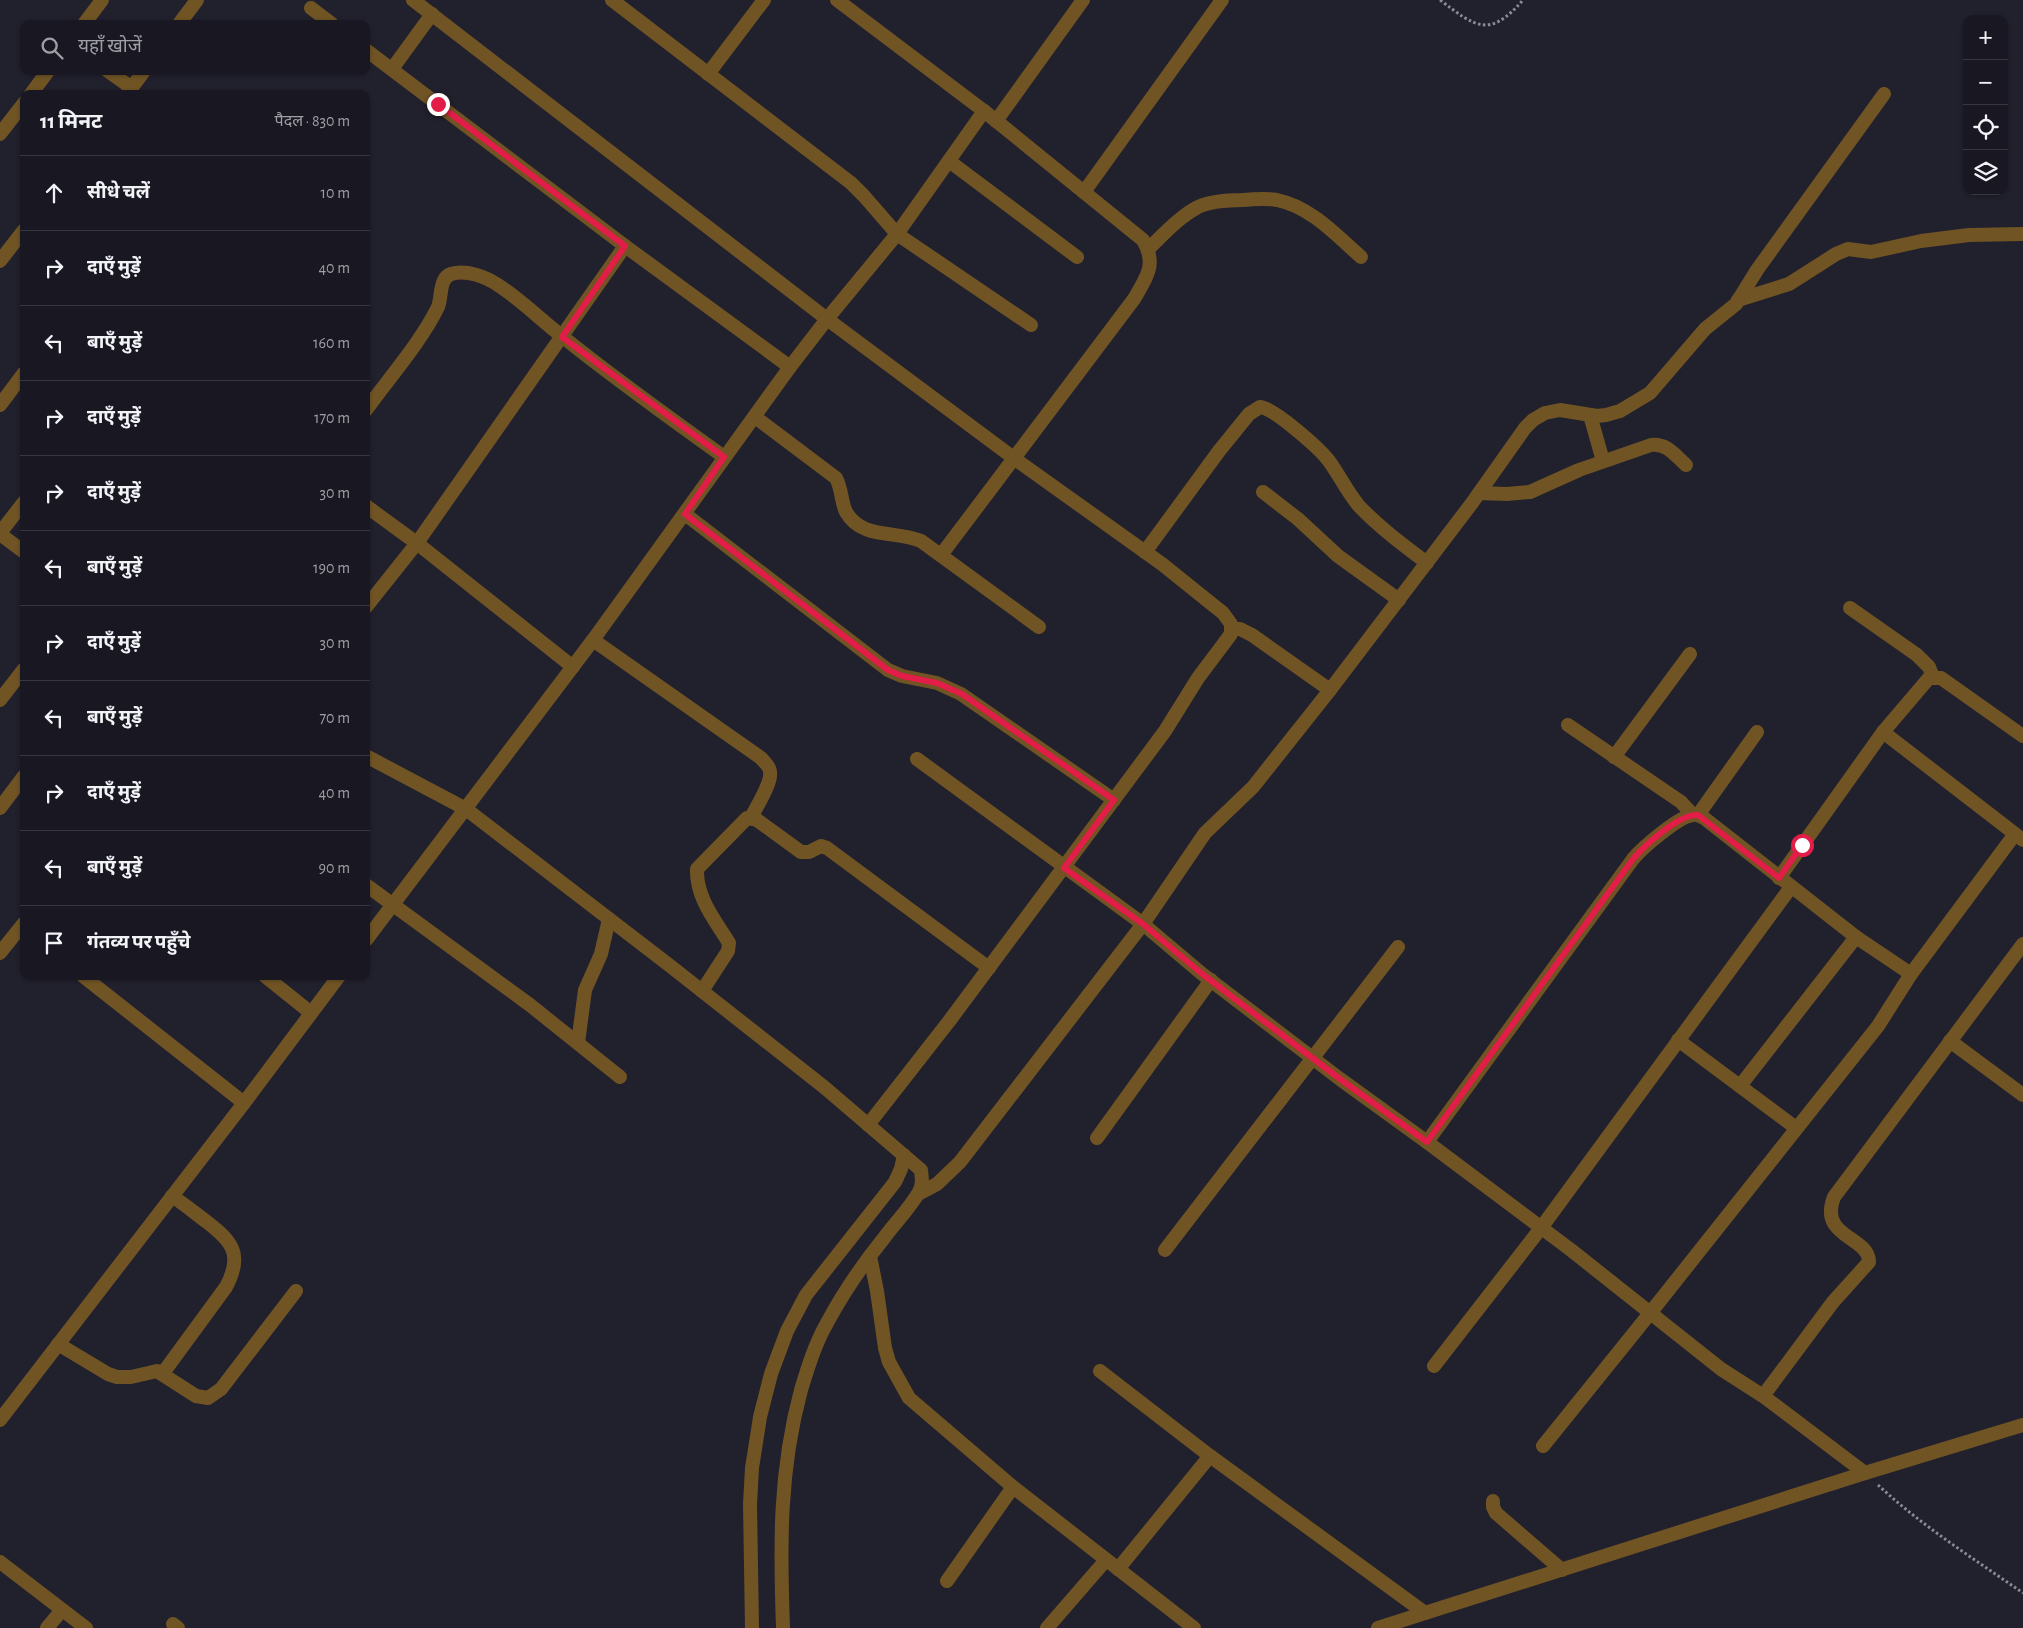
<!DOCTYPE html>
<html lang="hi">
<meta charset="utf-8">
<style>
:root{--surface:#191822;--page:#26252f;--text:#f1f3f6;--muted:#9fa0a5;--line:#373740}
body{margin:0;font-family:"Alegreya Sans","Noto Sans Devanagari",sans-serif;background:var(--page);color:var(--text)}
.controls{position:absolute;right:15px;top:15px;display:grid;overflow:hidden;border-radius:10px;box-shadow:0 1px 4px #0004}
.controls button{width:45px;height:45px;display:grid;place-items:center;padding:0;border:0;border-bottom:1px solid var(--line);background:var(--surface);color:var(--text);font:25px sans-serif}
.stop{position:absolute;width:15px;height:15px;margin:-11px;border:4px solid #e11d48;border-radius:50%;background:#fff}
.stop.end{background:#e11d48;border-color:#fff;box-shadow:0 1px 5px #0008}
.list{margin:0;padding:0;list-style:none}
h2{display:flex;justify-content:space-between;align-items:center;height:65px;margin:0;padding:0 20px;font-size:21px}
h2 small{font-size:16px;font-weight:400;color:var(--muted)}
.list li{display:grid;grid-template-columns:32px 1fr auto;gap:15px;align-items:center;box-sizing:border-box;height:75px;padding:0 20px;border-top:1px solid var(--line)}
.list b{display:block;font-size:19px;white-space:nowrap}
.list em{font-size:16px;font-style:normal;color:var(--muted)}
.icon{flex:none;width:28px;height:28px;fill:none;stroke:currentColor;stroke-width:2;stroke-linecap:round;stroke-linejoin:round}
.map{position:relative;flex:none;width:2023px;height:1628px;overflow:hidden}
.search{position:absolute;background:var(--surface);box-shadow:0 1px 4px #0004;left:20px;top:20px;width:350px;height:55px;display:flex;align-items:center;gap:12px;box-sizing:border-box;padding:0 18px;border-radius:10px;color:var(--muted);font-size:19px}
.panel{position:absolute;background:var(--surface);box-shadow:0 1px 4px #0004;left:20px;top:90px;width:350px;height:890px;border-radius:10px}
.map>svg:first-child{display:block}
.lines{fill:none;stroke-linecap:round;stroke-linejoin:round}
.path{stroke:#8b8a95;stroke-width:3;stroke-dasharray:2.5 2.5;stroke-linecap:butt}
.minor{stroke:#705424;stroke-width:14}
.tertiary{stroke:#705424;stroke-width:14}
.route{stroke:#e11d48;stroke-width:6}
</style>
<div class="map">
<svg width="2023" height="1628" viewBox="0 0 2023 1628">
<rect width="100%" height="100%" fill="#21202d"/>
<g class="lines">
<g class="path">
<path d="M1440,0C1476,27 1489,39 1523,0"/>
<path d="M1878,1485C1922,1526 1974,1559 2023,1593"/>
</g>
<g class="minor">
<polyline points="413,0 827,319 1015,459 1162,564 1223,613 1231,624 1231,634 1198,678 1165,731 950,1020 868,1125"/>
<polyline points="612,0 851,183 864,196 897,234 1031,325"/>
<path d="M837,0L984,111L1143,240C1157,264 1147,277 1134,299L941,555"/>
<polyline points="311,8 332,24"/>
<polyline points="84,24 102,0"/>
<polyline points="179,24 197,0"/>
<polyline points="366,50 625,246 790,367"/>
<polyline points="392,69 432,14"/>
<polyline points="108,71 132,88"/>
<polyline points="708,74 764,0"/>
<polyline points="31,94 48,71"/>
<polyline points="127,94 144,71"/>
<polyline points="996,121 1083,0"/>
<polyline points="0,134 24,103"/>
<polyline points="949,161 1077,257"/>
<polyline points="1084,192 1222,0"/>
<path d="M1148,249C1164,234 1179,217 1198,207C1211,201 1229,200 1243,200C1254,199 1266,198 1277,200C1311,207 1336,235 1361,257"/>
<polyline points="0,261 24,230"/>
<polyline points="1738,300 1789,284 1836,254 1848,249 1871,252 1921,241 1969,235 2023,234"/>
<polyline points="0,405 24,373"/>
<path d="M366,410C389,378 421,342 438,307C442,297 439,278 451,274C466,269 486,277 498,285C521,300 541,320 563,337C615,379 670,418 724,457"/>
<polyline points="1590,415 1603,461"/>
<path d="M755,417L836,478C842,489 841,502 846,512C862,540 896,530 921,541L1039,627"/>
<polyline points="1263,492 1298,519 1338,556 1399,600"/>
<path d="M1479,493L1507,494L1530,492L1579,470L1651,445C1667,443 1675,455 1686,465"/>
<polyline points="366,506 418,544 573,667"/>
<polyline points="685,514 888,670 902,676 937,683 961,694 1114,800"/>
<polyline points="0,533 24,502"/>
<polyline points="0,534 24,552"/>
<path d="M1145,552L1219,451L1249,414L1260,407C1274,408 1320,449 1329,461C1340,476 1347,492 1359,506C1379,527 1403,545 1427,563"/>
<polyline points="366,607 417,543 625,246"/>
<polyline points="1850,608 1917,655 1929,667 1933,677"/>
<polyline points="1232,629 1240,629 1252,635 1330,690"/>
<path d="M593,640L761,758C764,762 770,766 770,772C772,783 756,807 751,818"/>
<polyline points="0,700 24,669"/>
<polyline points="1568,725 1681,802 1692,814"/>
<polyline points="1883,732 2023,840"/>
<path d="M366,756L466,809L669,965L824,1087L921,1170C922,1178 923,1185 919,1192C910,1208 895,1223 884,1238C863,1264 843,1293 827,1323C815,1344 808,1367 801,1390C779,1472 780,1545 783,1628"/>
<polyline points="1614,757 1690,654"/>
<polyline points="917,759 1143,924 1201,973 1340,1079 1427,1142 1571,1250 1721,1369 1763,1396 1865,1473"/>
<polyline points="0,808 24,776"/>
<polyline points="1698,815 1757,732"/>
<polyline points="1779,878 1883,732 1929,678 1941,678 2023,736"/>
<polyline points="366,885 530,1005 620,1077"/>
<polyline points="366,940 593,640 790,367 827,319 897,234 984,111"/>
<polyline points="0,953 24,923"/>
<polyline points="83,976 244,1103"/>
<polyline points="265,976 311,1013"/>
<path d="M702,991L728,951L729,943C715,920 696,898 697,869L747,818L757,820L801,852H809L821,846L827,848L989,968"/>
<polyline points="1678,1040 1796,1128"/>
<polyline points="1950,1041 2023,1095"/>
<polyline points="578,1043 585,990 601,954 609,919"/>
<polyline points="1740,1086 1856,937"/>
<polyline points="1097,1138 1211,980"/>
<path d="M1427,1142L1633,859C1642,848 1679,816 1693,815C1697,814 1700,816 1704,818L1856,937L1911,974"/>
<polyline points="918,1194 937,1184 960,1162 1143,924 1205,833 1253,787 1330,690 1472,503 1525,428 1533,420 1545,413 1560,410 1597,416 1606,415 1620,411 1650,393 1705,329 1736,304 1757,270 1884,94"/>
<polyline points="1165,1250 1398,947"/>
<polyline points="870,1256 877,1291 885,1348 889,1362 909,1398 1013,1487 1194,1628"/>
<polyline points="58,1344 108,1374 117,1377 131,1377 157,1371 196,1396 208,1398 221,1389 296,1291"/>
<polyline points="1434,1366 1541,1228 1791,887"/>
<polyline points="1100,1371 1210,1456 1425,1613"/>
<path d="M163,1373L226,1287C243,1255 233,1242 207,1222C195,1213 184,1204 172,1196"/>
<path d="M1763,1396L1833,1302L1869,1262C1869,1236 1818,1238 1834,1197L2023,944"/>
<polyline points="0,1420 244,1103 339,976"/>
<polyline points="1543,1446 1651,1312 1878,1026 1911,974 2015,834"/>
<polyline points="1493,1501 1493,1507 1496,1513 1562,1570"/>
<polyline points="0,1562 86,1628"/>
<polyline points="1118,1569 1210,1456"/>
<polyline points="947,1581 1013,1487"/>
<polyline points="173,1624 178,1628"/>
<polyline points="47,1628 62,1610"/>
<polyline points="752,1628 750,1504 752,1468 760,1417 771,1374 787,1331 806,1295 895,1182 901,1169 904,1155"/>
<polyline points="1047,1628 1106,1560"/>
</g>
<polyline class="tertiary" points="1378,1628 1865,1473 2023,1425"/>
</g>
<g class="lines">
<path class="route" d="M438,104L625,246L562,337L724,457L685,514L888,670L902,676L937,683L962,694L1114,800L1064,868L1143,924L1201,973L1340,1079L1427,1142L1633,859C1645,845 1680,813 1698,815L1779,878L1802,845"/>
</g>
</svg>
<div class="controls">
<button>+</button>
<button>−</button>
<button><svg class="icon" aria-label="locate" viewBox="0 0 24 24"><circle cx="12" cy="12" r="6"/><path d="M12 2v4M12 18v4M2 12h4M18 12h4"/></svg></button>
<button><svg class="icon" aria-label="layers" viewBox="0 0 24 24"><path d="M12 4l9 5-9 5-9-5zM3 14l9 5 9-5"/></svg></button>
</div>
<div class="stop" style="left:1802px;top:845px"></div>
<div class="stop end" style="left:438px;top:104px"></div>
<div class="search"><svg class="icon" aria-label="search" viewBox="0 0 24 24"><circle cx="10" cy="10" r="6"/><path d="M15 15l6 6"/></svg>यहाँ खोजें</div>
<section class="panel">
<h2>11 मिनट<small>पैदल · 830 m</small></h2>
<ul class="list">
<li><svg class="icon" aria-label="ahead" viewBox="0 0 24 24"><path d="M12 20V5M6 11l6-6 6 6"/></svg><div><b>सीधे चलें</b></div><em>10 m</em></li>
<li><svg class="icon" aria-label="right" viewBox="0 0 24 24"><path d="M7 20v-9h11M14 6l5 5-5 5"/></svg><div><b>दाएँ मुड़ें</b></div><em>40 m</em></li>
<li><svg class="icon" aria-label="left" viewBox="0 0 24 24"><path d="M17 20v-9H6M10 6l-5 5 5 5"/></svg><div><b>बाएँ मुड़ें</b></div><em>160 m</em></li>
<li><svg class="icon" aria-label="right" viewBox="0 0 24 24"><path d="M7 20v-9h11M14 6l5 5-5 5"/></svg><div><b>दाएँ मुड़ें</b></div><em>170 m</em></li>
<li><svg class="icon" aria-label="right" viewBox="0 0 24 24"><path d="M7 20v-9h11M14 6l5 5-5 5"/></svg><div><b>दाएँ मुड़ें</b></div><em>30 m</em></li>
<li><svg class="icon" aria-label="left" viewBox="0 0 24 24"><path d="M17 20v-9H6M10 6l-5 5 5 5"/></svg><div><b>बाएँ मुड़ें</b></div><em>190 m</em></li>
<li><svg class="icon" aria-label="right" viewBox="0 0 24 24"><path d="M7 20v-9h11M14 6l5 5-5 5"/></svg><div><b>दाएँ मुड़ें</b></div><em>30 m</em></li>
<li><svg class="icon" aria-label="left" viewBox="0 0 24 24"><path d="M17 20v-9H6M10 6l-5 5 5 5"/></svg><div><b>बाएँ मुड़ें</b></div><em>70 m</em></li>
<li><svg class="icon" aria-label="right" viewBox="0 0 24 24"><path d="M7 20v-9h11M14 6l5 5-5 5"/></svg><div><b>दाएँ मुड़ें</b></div><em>40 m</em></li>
<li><svg class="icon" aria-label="left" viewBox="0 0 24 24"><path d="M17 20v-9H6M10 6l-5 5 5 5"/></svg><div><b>बाएँ मुड़ें</b></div><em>90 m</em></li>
<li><svg class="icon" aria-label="arrive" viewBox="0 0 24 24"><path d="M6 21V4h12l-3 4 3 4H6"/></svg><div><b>गंतव्य पर पहुँचे</b></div></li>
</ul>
</section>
</div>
